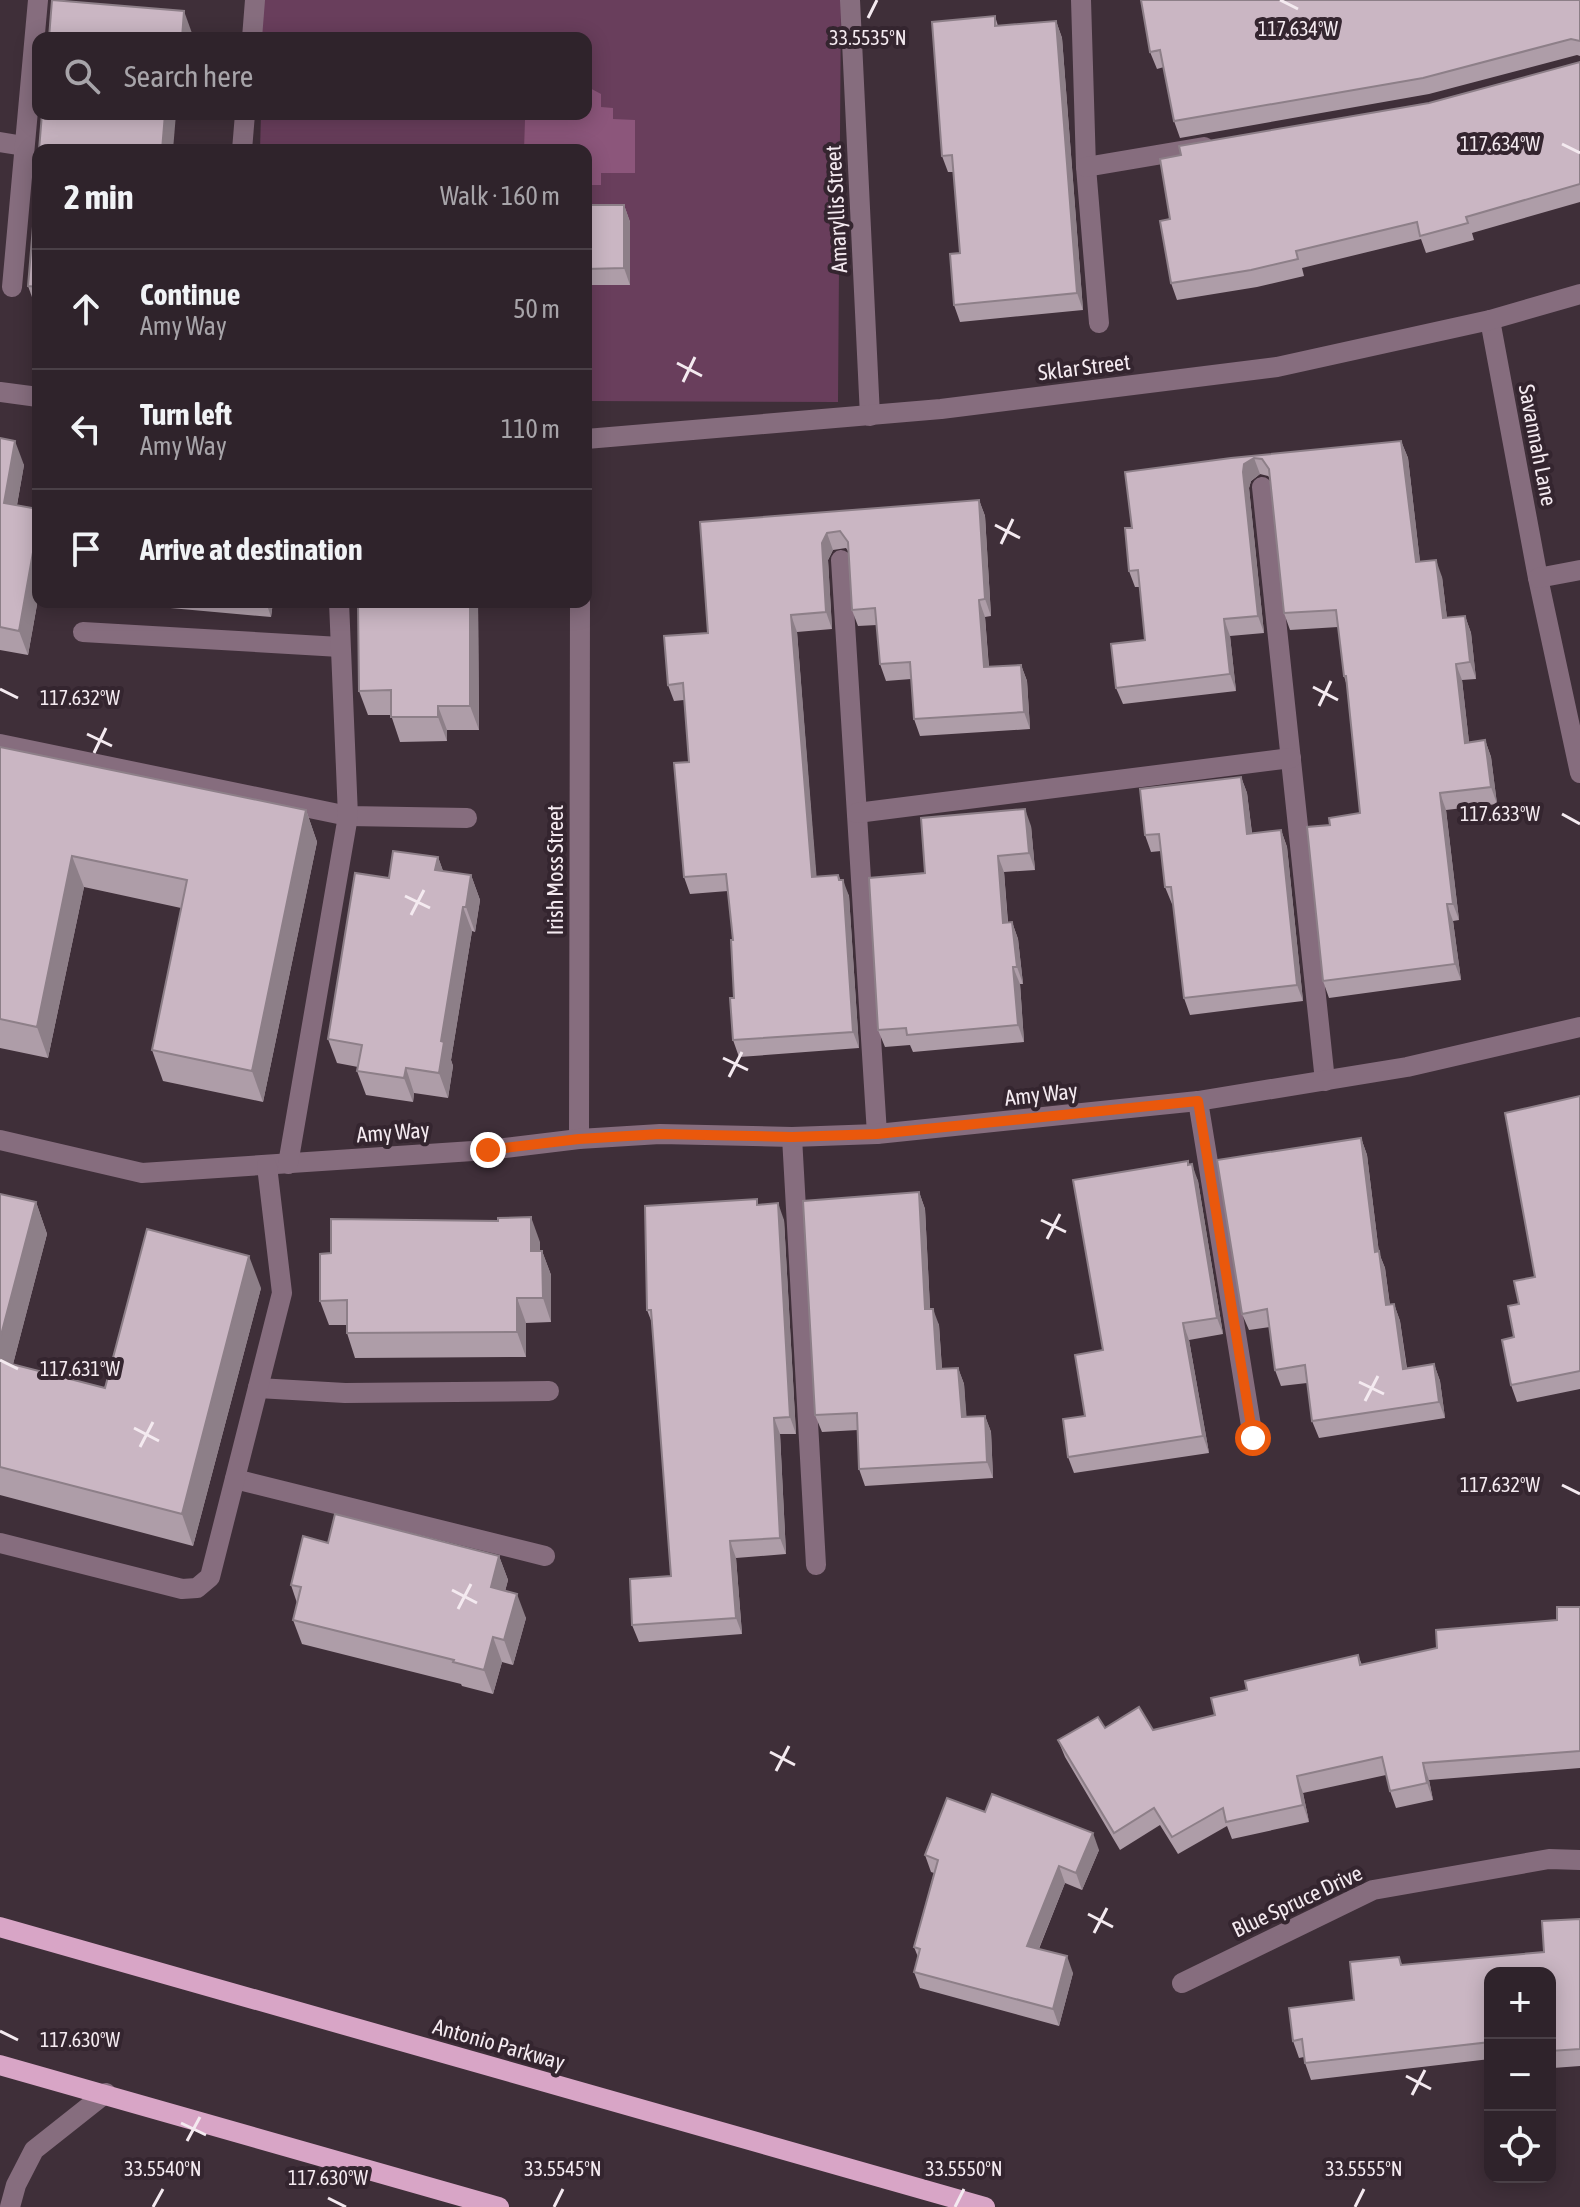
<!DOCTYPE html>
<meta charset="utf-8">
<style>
:root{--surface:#2f232b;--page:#3b2f37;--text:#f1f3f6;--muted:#a7a4a9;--line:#4a4047}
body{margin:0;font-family:"Asap Condensed",sans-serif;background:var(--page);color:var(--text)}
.controls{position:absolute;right:24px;bottom:24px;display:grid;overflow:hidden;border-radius:16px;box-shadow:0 4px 20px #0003}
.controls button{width:72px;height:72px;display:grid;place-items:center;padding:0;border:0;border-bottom:2px solid var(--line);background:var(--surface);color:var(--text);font:40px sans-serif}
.stop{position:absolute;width:24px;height:24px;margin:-18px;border:6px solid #ea580c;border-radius:50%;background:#fff}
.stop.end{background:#ea580c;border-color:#fff;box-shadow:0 2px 8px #0008}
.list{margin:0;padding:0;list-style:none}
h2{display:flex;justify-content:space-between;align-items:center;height:104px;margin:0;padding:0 32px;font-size:34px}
h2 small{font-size:26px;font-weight:400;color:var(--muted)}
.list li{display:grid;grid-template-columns:52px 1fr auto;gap:24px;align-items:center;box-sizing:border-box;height:120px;padding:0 32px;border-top:2px solid var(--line)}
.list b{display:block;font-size:30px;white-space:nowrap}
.list p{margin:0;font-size:26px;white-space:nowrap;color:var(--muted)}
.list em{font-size:26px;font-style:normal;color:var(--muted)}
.icon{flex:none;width:44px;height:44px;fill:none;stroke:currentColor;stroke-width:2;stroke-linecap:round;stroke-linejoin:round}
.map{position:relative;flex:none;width:1580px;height:2207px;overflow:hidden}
.search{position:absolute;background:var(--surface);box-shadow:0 4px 20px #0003;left:32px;top:32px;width:560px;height:88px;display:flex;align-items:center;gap:20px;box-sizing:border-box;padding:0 28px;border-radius:16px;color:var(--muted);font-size:30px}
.panel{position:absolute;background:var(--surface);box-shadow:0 4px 20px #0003;left:32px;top:144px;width:560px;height:464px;border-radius:16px}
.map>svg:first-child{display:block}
.green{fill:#693e5c}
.water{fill:#8c567b}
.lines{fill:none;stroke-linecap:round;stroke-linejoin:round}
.minor{stroke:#866d7e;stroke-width:20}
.major{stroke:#d8a5c6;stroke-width:20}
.wall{fill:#ae9da8}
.shaded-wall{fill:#8d7f88}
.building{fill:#cab6c3;stroke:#8d7f88;stroke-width:2}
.route{stroke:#ea580c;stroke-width:10}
.ticks{fill:none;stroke:#f4eaf0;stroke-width:3}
.labels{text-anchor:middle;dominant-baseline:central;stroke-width:8;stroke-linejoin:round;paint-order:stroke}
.street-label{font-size:22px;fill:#f4eaf0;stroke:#34252f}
.ticks-label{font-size:20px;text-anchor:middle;fill:#f4eaf0;stroke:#34252f;stroke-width:8;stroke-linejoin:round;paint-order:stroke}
</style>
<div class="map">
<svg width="1580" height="2207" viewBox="0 0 1580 2207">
<rect width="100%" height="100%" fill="#3f2f39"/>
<polygon class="green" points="262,0 841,0 838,402 586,401 586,150 260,150 261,114 586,114 586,38 261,38"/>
<polygon class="water" points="586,86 601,94 601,107 613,108 613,119 635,120 635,173 601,173 601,185 586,185 586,150 524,150 525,120 548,120 548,114 586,114"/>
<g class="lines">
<g class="minor">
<polyline points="850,0 870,416"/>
<polyline points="1081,0 1086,167 1099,323"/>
<polyline points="252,38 255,0"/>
<polyline points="0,142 24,146"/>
<polyline points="242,150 245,114"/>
<polyline points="1086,167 1204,147"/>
<polyline points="12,287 38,0"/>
<polyline points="1490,320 1538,578 1580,773"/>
<polyline points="0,392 38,397"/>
<polyline points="586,439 941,409 1277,367 1490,320 1580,294"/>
<polyline points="1262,487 1325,1081"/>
<polyline points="841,560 877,1134"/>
<polyline points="1538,578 1580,570"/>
<polyline points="83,632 340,647"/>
<polyline points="0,744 348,816 467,818"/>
<polyline points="857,813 1291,758"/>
<polyline points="1198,1101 1253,1438"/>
<polyline points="792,1137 816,1565"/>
<polyline points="579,1139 580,602"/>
<polyline points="0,1140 142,1173 488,1150 579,1139 660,1134 792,1137 877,1134 1198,1101 1407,1067 1580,1027"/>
<polyline points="288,1164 348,816 339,602"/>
<polyline points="258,1388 345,1393 549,1391"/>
<polyline points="235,1479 545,1556"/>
<polyline points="0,1543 182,1589 197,1588 210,1577 282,1293 267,1166"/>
<polyline points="1182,1983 1373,1890 1549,1859 1580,1860"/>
<polyline points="10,2207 16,2185 34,2150 106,2093"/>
</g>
<g class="major">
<polyline points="0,1927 985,2207"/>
<polyline points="0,2065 499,2207"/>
</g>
</g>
<g class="wall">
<polygon points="1580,0 1580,56 1577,55 1429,94 1180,138 1174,121 1164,67 1157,69 1150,52"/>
<polygon points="995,16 998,26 1056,21 1062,38 1083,310 960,322 954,305 960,253 954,172 948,172 942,156"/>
<polygon points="1580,62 1580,202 1472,233 1474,240 1426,253 1421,239 1302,268 1304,276 1257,287 1177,300 1171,283 1170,219 1429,103"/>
<polygon points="38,167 38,311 37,311 28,286"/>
<polygon points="586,205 624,205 630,222 630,285 586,285"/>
<polygon points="0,438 24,465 17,505 38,509 38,599 28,655 0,650"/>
<polygon points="1401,441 1408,458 1420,562 1442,577 1447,618 1465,616 1471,633 1476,679 1462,680 1469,742 1485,740 1491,757 1497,804 1446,810 1459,920 1453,921 1461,980 1329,998 1323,981 1330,825 1360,813 1347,686 1344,676 1338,627 1290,630 1284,613 1270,478 1268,476 1260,474 1251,481 1249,488 1264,633 1230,636 1236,691 1123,704 1116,688 1145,640 1140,587 1135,587 1129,571 1132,528 1125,472"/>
<polygon points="979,500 985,516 991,616 985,617 989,667 1021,665 1027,681 1030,729 920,736 914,719 911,679 886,681 880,664 877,625 858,626 852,610 848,551 846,548 833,550 828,560 832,629 797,632 816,877 838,875 849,896 859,1048 739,1057 733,1040 734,998 733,940 728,891 690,894 684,877 689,762 684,700 674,701 668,685 708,633 700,522"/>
<polygon points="104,602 273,602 271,617"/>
<polygon points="478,602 479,730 447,730 447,741 400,742 391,715 368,715 359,691"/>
<polygon points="0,747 306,810 317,842 263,1102 163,1081 152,1050 181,908 84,887 48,1058 0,1048"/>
<polygon points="1241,777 1247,793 1252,833 1281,830 1287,847 1303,1001 1190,1015 1184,998 1173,904 1172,904 1165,887 1161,851 1151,852 1145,835"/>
<polygon points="1031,826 1035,870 1004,872 1008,922 1012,922 1018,939 1023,984 1020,984 1024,1042 913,1052 910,1045 885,1047 878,1030 925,873"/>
<polygon points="438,857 443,871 471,875 480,900 475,932 472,931 451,1060 453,1066 448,1098 414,1093 413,1102 366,1095 357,1071 358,1067 337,1063 328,1039 389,878"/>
<polygon points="1580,1096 1580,1389 1517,1402 1511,1385 1514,1337 1519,1304 1535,1277"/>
<polygon points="1361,1138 1367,1155 1379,1253 1385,1268 1390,1305 1394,1304 1400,1321 1407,1368 1434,1364 1440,1381 1445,1418 1319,1438 1312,1421 1307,1383 1281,1386 1275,1370 1270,1327 1249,1330 1242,1314"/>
<polygon points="1188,1161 1198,1181 1223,1334 1189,1340 1209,1453 1074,1473 1068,1457 1085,1416 1103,1350"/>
<polygon points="919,1192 925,1209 930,1309 939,1325 942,1369 958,1368 964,1384 966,1417 985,1416 991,1432 993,1478 865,1486 859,1469 858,1430 822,1432 815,1415"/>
<polygon points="0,1194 36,1202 47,1234 13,1364 105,1388 261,1288 193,1546 0,1495"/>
<polygon points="759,1205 784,1220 796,1434 780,1434 786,1554 736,1558 742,1634 639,1642 632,1625 671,1576 652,1323 647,1310"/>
<polygon points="540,1242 540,1251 542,1251 551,1275 551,1322 526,1323 526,1357 355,1358 347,1333 347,1325 329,1325 320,1301"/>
<polygon points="328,1543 499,1556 508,1580 505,1591 526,1618 513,1665 502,1662 493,1694 462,1686 461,1684 302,1644 293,1620 297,1603 291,1585"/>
<polygon points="1580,1607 1580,1768 1429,1780 1433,1800 1396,1808 1390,1791 1386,1775 1303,1793 1309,1822 1232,1839 1227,1826 1178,1854 1160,1825 1120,1850 1065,1757 1058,1740 1105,1728 1153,1730 1215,1715 1247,1690 1358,1655 1362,1665 1557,1620"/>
<polygon points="985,1812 1099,1850 1082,1890 1065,1883 1039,1949 1073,1973 1059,2026 920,1988 914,1972 918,1957 914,1947 934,1873 931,1872 925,1855"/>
<polygon points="1580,1919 1580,2066 1553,2068 1554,2079 1550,2079 1550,1973 1490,1973 1490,2059 1311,2080 1305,2063 1304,2057 1299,2058 1293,2041 1354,2000 1399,1957 1402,1965 1544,1952"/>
</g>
<g class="shaded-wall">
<polygon points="184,11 193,36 193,38 182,38"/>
<polygon points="1056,21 1062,38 1083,310 1077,293"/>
<polygon points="165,114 176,114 173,150 162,150"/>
<polygon points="624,205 630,222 630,285 624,268"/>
<polygon points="15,441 24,465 13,527 4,503"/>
<polygon points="1401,441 1408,458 1422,579 1416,562"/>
<polygon points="1254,458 1260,474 1251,481 1249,488 1264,633 1258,616 1243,472 1244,464"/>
<polygon points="979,500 985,516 991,616 985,599"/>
<polygon points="827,533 833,550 828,560 832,629 826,612 822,543"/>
<polygon points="35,541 38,548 38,599 28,655 19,631"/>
<polygon points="1436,560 1442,577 1449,635 1443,618"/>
<polygon points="979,600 985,617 990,684 984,667"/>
<polygon points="266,602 273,602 271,617"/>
<polygon points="470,602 478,602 479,730 470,706"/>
<polygon points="791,615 797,632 818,894 812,877"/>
<polygon points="1465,616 1471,633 1476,679 1470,662"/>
<polygon points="1224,619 1230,636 1236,691 1230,674"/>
<polygon points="1456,664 1462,680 1471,760 1465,743"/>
<polygon points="1021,665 1027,681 1030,729 1024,712"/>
<polygon points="438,706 447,730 447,741 438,717"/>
<polygon points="1485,740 1491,757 1497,804 1491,787"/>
<polygon points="1241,777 1247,793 1254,851 1247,834"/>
<polygon points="1440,793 1446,810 1459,920 1453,904"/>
<polygon points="1025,809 1031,826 1035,870 1029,853"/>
<polygon points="306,810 317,842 263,1102 252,1071"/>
<polygon points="1281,830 1287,847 1303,1001 1297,985"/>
<polygon points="72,856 84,887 48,1058 37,1027"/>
<polygon points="998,856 1004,872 1009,940 1003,923"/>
<polygon points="438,857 447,882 435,870"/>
<polygon points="471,875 480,900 475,932 466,907"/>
<polygon points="838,875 844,889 843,880 849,896 859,1048 853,1032"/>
<polygon points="1447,904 1453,921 1461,980 1455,964"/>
<polygon points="463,907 472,931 451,1060 453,1066 448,1098 439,1073 441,1041"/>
<polygon points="1012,922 1018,939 1023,984 1017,967"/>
<polygon points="1013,967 1020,984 1024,1042 1018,1025"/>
<polygon points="406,1068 414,1093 413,1102 404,1078"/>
<polygon points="1361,1138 1367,1155 1379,1253 1385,1268 1392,1322 1386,1305 1375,1252"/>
<polygon points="1192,1164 1198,1181 1223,1334 1217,1318"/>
<polygon points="919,1192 925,1209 931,1326 925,1309"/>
<polygon points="36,1202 47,1234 6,1391 0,1374 0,1339"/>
<polygon points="778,1203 784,1220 796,1434 790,1417"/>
<polygon points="531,1217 540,1242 540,1276 531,1251"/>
<polygon points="542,1251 551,1275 551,1322 543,1298"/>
<polygon points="249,1256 261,1288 193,1546 182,1514"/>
<polygon points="517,1298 526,1323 526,1357 517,1332"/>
<polygon points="1394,1304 1400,1321 1409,1386 1403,1369"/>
<polygon points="933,1309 939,1325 943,1386 937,1369"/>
<polygon points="1183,1323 1189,1340 1209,1453 1203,1436"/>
<polygon points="1434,1364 1440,1381 1445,1418 1439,1402"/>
<polygon points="958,1368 964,1384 968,1434 962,1417"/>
<polygon points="985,1416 991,1432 993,1478 987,1462"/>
<polygon points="774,1418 780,1434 786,1554 780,1538"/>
<polygon points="730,1541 736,1558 742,1634 736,1618"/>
<polygon points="499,1556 508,1580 500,1611 491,1587"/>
<polygon points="517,1594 526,1618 513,1665 504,1640"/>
<polygon points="493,1637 502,1662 493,1694 484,1670"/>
<polygon points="1423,1763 1429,1780 1433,1800 1427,1783"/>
<polygon points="1297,1776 1303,1793 1309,1822 1303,1805"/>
<polygon points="1093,1833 1099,1850 1082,1890 1076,1873"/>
<polygon points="1059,1866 1065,1883 1033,1963 1027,1946"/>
<polygon points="1067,1956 1073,1973 1059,2026 1053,2009"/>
<polygon points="1550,2058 1553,2068 1554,2079 1550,2067"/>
</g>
<g class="building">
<polygon points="52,0 184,11 182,38 49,38"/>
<polygon points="1141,0 1580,0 1580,41 1571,39 1423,78 1174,121 1160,50 1150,52"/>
<polygon points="995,16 995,26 1056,21 1077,293 954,305 950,254 960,253 952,155 942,156 932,22"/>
<polygon points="1580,62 1580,184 1466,217 1468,223 1420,236 1417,222 1296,251 1298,259 1251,270 1171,283 1160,221 1170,219 1160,159 1181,155 1179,146 1429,103"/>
<polygon points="42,114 165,114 162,150 39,150"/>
<polygon points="38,167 38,287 28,286"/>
<polygon points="586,205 624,205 624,268 586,269"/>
<polygon points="0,438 15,441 4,503 38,509 38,541 35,541 19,631 0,627"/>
<polygon points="1401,441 1416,562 1436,560 1443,618 1465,616 1470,662 1456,664 1465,743 1485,740 1491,787 1440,793 1453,904 1447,904 1455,964 1323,981 1307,827 1330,825 1329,818 1360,813 1346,676 1344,676 1336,610 1284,613 1269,469 1262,459 1254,458 1244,464 1243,472 1258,616 1224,619 1230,674 1116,688 1111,644 1145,640 1138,570 1129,571 1125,528 1132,528 1125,472 1231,458"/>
<polygon points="979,500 985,599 979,600 984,667 1021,665 1024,712 914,719 910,662 880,664 875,608 852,610 848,542 840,531 827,533 822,543 826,612 791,615 812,877 838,875 839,880 843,880 853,1032 733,1040 730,998 734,998 731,940 733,940 726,874 684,877 674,763 689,762 683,683 668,685 664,636 708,633 700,522"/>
<polygon points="358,602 470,602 470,706 438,706 438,717 391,717 391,690 359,691"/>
<polygon points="0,747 306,810 252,1071 152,1050 187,880 72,856 37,1027 0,1019"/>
<polygon points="1241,777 1247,834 1281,830 1297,985 1184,998 1171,887 1165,887 1159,834 1145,835 1140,789"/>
<polygon points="1025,809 1029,853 998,856 1003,923 1012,922 1017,967 1013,967 1018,1025 907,1035 906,1028 878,1030 869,878 925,873 921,818"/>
<polygon points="393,851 438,857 435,870 471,875 466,907 463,907 441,1041 444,1042 439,1073 406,1068 404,1078 357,1071 362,1045 328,1039 355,873 389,878"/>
<polygon points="1580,1096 1580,1371 1511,1385 1502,1340 1514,1337 1508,1306 1519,1304 1514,1281 1535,1277 1505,1113"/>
<polygon points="1361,1138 1375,1252 1379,1251 1386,1305 1394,1304 1403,1369 1434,1364 1439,1402 1312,1421 1305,1365 1275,1370 1267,1309 1242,1314 1217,1160"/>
<polygon points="1188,1161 1188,1165 1192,1164 1217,1318 1183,1323 1203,1436 1068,1457 1063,1419 1085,1416 1075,1355 1103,1350 1073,1180"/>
<polygon points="919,1192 925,1309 933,1309 937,1369 958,1368 962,1417 985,1416 987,1462 859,1469 857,1413 815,1415 803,1201"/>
<polygon points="0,1194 36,1202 0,1339"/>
<polygon points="757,1199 757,1205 778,1203 790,1417 774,1418 780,1538 730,1541 736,1618 632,1625 630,1579 671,1576 651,1310 647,1310 645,1206"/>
<polygon points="531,1217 531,1251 542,1251 543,1298 517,1298 517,1332 347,1333 347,1300 320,1301 320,1254 331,1253 331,1219 498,1221 498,1218"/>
<polygon points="147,1229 249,1256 182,1514 0,1467 0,1361 105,1388"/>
<polygon points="335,1514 499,1556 491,1587 517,1594 504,1640 493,1637 484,1670 453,1662 454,1660 293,1620 301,1587 291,1585 303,1536 328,1543"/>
<polygon points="1557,1607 1580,1607 1580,1751 1423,1763 1427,1783 1390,1791 1382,1757 1297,1776 1303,1805 1226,1822 1223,1808 1172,1837 1154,1808 1114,1833 1058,1740 1098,1717 1105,1728 1139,1707 1153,1730 1215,1715 1211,1698 1247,1690 1245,1681 1358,1655 1360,1665 1437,1648 1436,1630 1557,1620"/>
<polygon points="992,1794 1093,1833 1076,1873 1059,1866 1027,1946 1067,1956 1053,2009 914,1972 920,1949 914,1947 938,1860 925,1855 947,1798 985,1812"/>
<polygon points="1580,1919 1580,2049 1550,2051 1550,1973 1490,1973 1490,2042 1305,2063 1302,2039 1293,2041 1289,2008 1354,2000 1350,1962 1399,1957 1401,1965 1544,1952 1542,1921"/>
</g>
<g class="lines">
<polyline class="route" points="488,1150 579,1139 660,1134 792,1137 877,1134 1198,1101 1253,1438"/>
</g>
<path class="ticks" d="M1280,0L1298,9M868,18L877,0M1562,144L1580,153M677,363L702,376M683,382L695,357M995,525L1020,538M1001,544L1013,519M1313,687L1338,700M0,689L18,698M1319,706L1331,681M87,734L112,746M94,753L106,728M1562,814L1580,824M405,896L430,908M411,915L424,890M723,1058L748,1070M729,1077L742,1052M1041,1220L1066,1232M1047,1239L1060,1214M0,1360L18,1369M1359,1382L1384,1394M1365,1401L1378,1376M134,1428L159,1441M140,1447L153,1422M1562,1485L1580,1494M452,1590L477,1603M458,1609L471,1584M770,1752L795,1765M776,1771L789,1746M1088,1914L1113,1927M1094,1933L1107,1908M0,2031L18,2040M1406,2076L1431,2089M1412,2095L1425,2070M181,2123L206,2135M187,2141L200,2117M328,2198L346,2207M153,2207L163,2189M554,2207L563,2189M955,2207L964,2189M1355,2207L1364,2189"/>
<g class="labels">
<g class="street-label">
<text transform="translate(836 209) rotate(-93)">Amaryllis Street</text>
<text transform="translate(1084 367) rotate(-7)">Sklar Street</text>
<text transform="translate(1538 445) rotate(79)">Savannah Lane</text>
<text transform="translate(555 870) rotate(-90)">Irish Moss Street</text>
<text transform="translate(1041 1094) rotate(-6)">Amy Way</text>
<text transform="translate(393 1132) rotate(-4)">Amy Way</text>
<text transform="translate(1297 1901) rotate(-25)">Blue Spruce Drive</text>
<text transform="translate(499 2044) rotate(16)">Antonio Parkway</text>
</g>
</g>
<g class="ticks-label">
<text x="1298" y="36">117.634°W</text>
<text x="868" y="45">33.5535°N</text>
<text x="1500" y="151">117.634°W</text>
<text x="80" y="705">117.632°W</text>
<text x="1500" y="821">117.633°W</text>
<text x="80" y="1376">117.631°W</text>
<text x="1500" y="1492">117.632°W</text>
<text x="80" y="2047">117.630°W</text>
<text x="163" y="2176">33.5540°N</text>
<text x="563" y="2176">33.5545°N</text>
<text x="964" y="2176">33.5550°N</text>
<text x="1364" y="2176">33.5555°N</text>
<text x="328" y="2185">117.630°W</text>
</g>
</svg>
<div class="controls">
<button>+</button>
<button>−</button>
<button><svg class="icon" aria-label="locate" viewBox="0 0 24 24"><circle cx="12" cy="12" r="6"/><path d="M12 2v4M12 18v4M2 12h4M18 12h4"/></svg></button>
</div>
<div class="stop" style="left:1253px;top:1438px"></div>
<div class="stop end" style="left:488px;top:1150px"></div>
<div class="search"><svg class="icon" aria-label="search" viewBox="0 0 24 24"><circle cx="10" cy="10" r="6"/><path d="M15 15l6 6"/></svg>Search here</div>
<section class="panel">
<h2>2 min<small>Walk · 160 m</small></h2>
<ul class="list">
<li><svg class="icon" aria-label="ahead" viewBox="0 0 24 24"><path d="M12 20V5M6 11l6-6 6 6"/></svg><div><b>Continue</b><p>Amy Way</p></div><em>50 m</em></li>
<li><svg class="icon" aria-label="left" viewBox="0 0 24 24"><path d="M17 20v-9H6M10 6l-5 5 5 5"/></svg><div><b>Turn left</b><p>Amy Way</p></div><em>110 m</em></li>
<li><svg class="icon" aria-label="arrive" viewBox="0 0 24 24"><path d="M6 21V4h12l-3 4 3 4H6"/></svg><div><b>Arrive at destination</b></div></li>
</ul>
</section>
</div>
